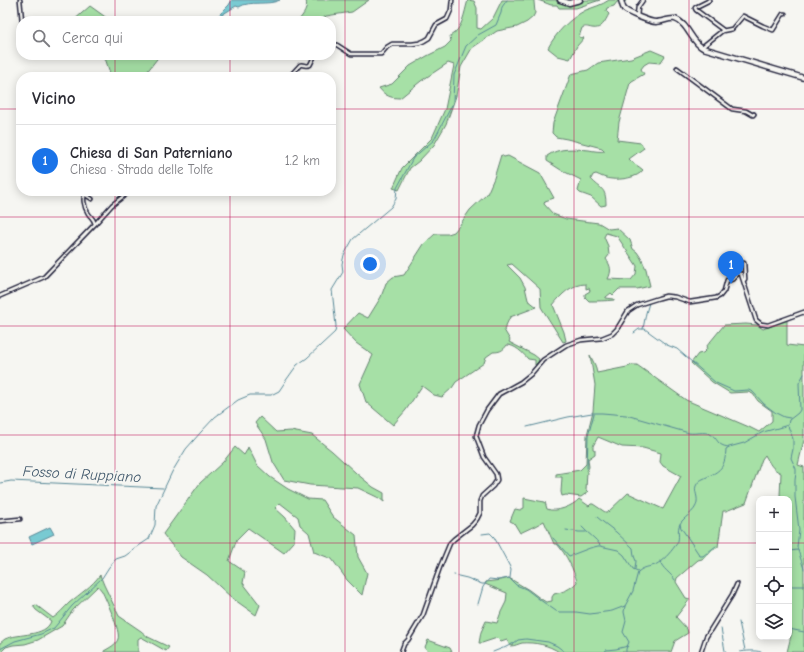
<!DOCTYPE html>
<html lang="it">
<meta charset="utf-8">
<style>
:root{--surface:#fff;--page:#f7f7f7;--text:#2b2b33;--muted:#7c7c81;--line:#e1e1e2;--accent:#1a73e8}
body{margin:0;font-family:"Comic Neue",sans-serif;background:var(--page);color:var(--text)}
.controls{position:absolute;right:12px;bottom:12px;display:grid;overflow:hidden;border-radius:8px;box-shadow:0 2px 10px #0003}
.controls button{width:36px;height:36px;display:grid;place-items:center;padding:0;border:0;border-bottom:1px solid var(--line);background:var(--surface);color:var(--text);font:20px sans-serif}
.you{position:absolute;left:370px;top:264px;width:14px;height:14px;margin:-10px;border:3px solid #fff;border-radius:50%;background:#1a73e8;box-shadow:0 0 0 6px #1a73e833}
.badge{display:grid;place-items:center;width:26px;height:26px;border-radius:50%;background:var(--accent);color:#fff;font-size:13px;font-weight:700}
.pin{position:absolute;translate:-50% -33px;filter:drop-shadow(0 1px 2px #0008)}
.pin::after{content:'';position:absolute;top:21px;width:14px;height:12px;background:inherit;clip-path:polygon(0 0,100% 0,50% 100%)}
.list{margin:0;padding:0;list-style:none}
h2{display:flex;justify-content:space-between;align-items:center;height:52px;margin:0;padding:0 16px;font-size:17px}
h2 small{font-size:13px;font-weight:400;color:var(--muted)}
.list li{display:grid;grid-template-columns:26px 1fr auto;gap:12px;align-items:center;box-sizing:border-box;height:72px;padding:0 16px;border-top:1px solid var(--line)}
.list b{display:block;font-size:15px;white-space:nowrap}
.list p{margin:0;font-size:13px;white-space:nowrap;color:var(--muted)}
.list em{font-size:13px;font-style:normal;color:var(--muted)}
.icon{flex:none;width:22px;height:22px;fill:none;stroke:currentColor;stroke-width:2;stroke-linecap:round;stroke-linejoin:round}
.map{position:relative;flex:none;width:804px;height:652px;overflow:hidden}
.search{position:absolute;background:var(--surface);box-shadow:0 2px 10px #0003;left:16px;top:16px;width:320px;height:44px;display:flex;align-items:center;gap:10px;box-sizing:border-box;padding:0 14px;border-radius:16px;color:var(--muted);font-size:15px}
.panel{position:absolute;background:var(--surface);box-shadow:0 2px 10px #0003;left:16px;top:72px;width:320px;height:124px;border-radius:16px}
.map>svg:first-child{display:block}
.green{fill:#a6e0a6;stroke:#648170;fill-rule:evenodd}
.water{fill:#79cad2;stroke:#568796}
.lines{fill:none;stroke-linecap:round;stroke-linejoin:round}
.stream{stroke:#568796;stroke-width:1}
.minor-casing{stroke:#22223b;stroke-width:5.5}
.primary-casing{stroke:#22223b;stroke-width:7}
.minor{stroke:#f6f6f2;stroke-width:2.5}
.primary{stroke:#f6f6f2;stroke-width:4}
.grid{fill:none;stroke:#c2185b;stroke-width:1;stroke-opacity:0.55}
.labels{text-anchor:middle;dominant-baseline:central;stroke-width:3.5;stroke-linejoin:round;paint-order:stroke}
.water-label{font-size:15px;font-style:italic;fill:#3c5468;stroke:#f6f6f2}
</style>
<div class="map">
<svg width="804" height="652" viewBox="0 0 804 652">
<rect width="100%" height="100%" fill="#f6f6f2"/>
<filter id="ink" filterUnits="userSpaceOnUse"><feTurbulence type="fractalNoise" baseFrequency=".025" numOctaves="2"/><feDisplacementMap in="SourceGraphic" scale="8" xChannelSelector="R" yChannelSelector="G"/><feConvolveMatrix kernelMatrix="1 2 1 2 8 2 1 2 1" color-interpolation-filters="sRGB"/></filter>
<g filter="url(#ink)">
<g class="green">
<path d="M306,0H369L352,12L326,16L319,21H298C304,14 308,9 306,0Z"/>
<path d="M468,0L474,1L477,8V28L481,29L493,18L502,0H534V2L535,13L533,17L527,22L517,27L497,31L472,48L461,67L456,96L446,124L434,145L419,161L410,168L399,190L393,188L402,168L432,138L445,109L454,65L448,63L421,81L400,98C391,98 385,96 379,88L392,84L410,66L427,56L445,47L451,41L450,36C463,29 464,13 468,0Z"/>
<polygon points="538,0 600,0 576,8 559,8 557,5 551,5"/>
<path d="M609,0H626L625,2H617L614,6L607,8L606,11L609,14C605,21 602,30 592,28C587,27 586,26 582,28L579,37L584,38L577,46L570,59L558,56L548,48C556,33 570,18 586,10C594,7 602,5 609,0Z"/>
<polygon points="90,6 111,21 73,21"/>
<path d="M651,50L665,56L660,63L649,62L644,65L641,69L644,74L632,81L630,83L619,122L617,140L641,143L644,148L629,159C633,164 639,166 643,170C638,178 620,180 612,179C606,179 601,176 596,174L593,175L591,179C601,190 606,187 606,205L601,206L591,197L580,193L578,191L581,180L561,170L547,161V156C559,147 575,149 589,150C594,151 600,152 605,151L602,148L567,139L556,137L552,133L553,123L571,74L588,70L598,63L631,58Z"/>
<polygon points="99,55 160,55 143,77 110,77 110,73 105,58"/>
<path d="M501,155L504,157L508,156L540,173L554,198L545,201L544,204L553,214L566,219L599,223L609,229L617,228L630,240L633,249L637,252L641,258L646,269L650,286L637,289H619L613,295L611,293L606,297V298L614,299V300C605,301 598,301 589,301L585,297V294L590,291L589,288L586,289V284C571,284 561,295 553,305L564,332L566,341L563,342L541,307L540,289L512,264L507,265L520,278L525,287L528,300L537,307L510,317L504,330L510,340L509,342L534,355L539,359L538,362L535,365V360L528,359C523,353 515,345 507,345C503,351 499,352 493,352L486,357L484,363L456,382L452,388L442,397L434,395L422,386L406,410L393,425L366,402L360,384L373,355L356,343L343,329L358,313L368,318L381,297L386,283L393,277L404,275L424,244L435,234H448L454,232L459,226L470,210L487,194L494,178ZM606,233L617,236L637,266L636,274L631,280L608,279C612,271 611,266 606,259L609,255L608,246L604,237Z"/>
<path d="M787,320V345L804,347V440L798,465L804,467V652H787L792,632L791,629H789V499H779L780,496L781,473C772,469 770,464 765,455L762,459L746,503L726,511H723L718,547L713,550L702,559L698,560L677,578L676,582L686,598L690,599L676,617L687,629L688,633L675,641L671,652H559C549,645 535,642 522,643C518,644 515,646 510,646L507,640L501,642L497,638L482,643H479L481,632L486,621L497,623L501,612L506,602L507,593L485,584L486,582L501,580L509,578L529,590L541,599L546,602L552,601V597L554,594C563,592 571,589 577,582C574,570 566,554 557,544H554L544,521L535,526L520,533L514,523L510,521L515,509L520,510L524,508V498L539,501L545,502L547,509C556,513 573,506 579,499L589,506L591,504H593L605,512H608L628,493L663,509L681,476L663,466L660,462L661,453L643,448L622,447L598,437L593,446V449L595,450V454L588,459L589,467L587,471L586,490L588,492L581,497L566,495L562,496L561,492L562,477H556V474L580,470L586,464L587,435L593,411L595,385L590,355L595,365L597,373L627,367L632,365H637L686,400L749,427L759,432L772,421V411L758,401L753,394L748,392L730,393L712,382L691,363L698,354L703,353L707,349L706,347L724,325L746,324L757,325L763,329Z"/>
<polygon points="260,417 276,432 291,431 312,435 332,451 356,473 373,487 384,493 384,502 379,498 358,488 310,485 284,480 273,462 266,439 255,423"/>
<polygon points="235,447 244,455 247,450 248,447 257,465 270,477 288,489 308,499 322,500 333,517 356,535 358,557 367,573 362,595 347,580 332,559 314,552 309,533 300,525 298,517 280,503 275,508 285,517 295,529 294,542 284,553 248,528 237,539 229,561 245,572 243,583 260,605 256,615 232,598 207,575 181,557 163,534 200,483 223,462"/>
<path d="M100,575L104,585L119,616L141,631L148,637L169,647L166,651L141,637L138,639V652H104V651C109,648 116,645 118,639C121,631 106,600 102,591L98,586L73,610L62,626L38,640L25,644L13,645L6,647L1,652H0V643C2,642 3,640 5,639C18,633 46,637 51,621L36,610L33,606L36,605L53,618C59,614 64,608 69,603C80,594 92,586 100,575Z"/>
<polygon points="428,640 450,648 452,652 428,652 425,647"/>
</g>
<g class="water">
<path d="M232,0H280C268,6 250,0 239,7L236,6L220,16L219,15L229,5Z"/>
<polygon points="50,527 54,534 32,544 29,537"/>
</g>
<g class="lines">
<g class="stream">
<polyline points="643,329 646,313 649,303"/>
<polyline points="634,333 639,329 645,329 667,345 677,349 716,383 734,391 748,390 752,391 764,404 776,413 784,417 790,418"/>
<polyline points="788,426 793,439 793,449 791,458 796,469 796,473 795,480 795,497 799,530 797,547 804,569"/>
<path d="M527,427L568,417L592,413H602L626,415L689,433C696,434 704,431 710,434C719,438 715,445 728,447"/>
<polyline points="587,468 588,436 594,414"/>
<polyline points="0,483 11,481 163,488"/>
<polyline points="597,517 603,522 616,532 633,548 634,556 636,561 635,569"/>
<polyline points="680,524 681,528 684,532 700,556 703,556 716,546"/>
<path d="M582,527C588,534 596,538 600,545"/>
<polyline points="566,530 579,532 586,532"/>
<polyline points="482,534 490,533 494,537 510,567 511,570 510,578"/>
<polyline points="553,538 569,556 590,548 598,546 600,546 618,550 624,555 633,569 638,571"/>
<polyline points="789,551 798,550"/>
<path d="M660,561C662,569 671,573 675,580"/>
<polyline points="454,575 467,578 482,584 485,584"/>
<polyline points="789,586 804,586"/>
<polyline points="478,604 483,587 489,579 498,580 509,578 516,585 526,589 543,602 556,611 559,612 576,612 590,614 612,611 625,606"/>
<polyline points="739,622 745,650"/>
<polyline points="721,628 725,651 726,652"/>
<polyline points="789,629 804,632"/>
<polyline points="504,648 514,643 518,640 526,639 548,642 557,646 565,652"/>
<polyline points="0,649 15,641 41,634 54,628 72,606 102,578 109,567 116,559 125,556 140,545 149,539 155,525 156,506 172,472 186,449 201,432 215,417 238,400 250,395 271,395 279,391 287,379 297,365 307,358 335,332 336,326 332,290 343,272 342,264 344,255 353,239 391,207 396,199 397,188 413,158 434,140 453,103 454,75 466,46 478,35 496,25 501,13 502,7 507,0"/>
<polyline points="493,652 503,648"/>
<polyline points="605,652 606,650 616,649 628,646"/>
<path d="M626,652V649L629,642L623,632L626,621L624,612L625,606L633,591L638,572C643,567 649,567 655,565C663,561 670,553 675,546C681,540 677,533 679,526C682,517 696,513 697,502C698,495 693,490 697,484C699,480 703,479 707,477C722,470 725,466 726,449L729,447L744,443L763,432L778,428L788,425L789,420L798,413L800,410L799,383L804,374"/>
<path d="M740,652C745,651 755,650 761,652"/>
</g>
<g class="minor-casing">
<g id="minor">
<polyline points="20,0 22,21"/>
<polyline points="709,0 708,1 696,7 695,8 696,10 723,30"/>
<polyline points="637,16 638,7 643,0"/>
<polyline points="331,43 337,45 351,54 381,54 387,47 392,44 412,44 419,43 424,41 429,38 436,25 447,19 451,10 452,0"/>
<polyline points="702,47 722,31 732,29 743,16 763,26 773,30 783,14 785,14"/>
<polyline points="677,68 732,109 746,111 753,115 754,114"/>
<path d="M289,77L300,65C303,64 307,67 310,65L315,55"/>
<polyline points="119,191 125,195 131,191"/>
<polyline points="84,194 92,199"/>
<polyline points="95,224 112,205 125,195"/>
<polyline points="744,280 745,279 744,263"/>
<path d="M0,296L44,277L95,224C93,217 91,218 88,213C84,207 82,197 86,191"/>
<polyline points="0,521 20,519"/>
<path d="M401,652L404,644L408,640L423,615L440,567L450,543L454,539L472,525L477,519L480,513V501L482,496L493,486L497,480L496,474L484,457L476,436L479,425L487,410L499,394L521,382L531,374L543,360L566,345L581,340L602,338L612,334L617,329L628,311L637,305L659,298L666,296L675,297L690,302L716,298L720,296L724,291L727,280C734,281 734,277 737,273L741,274L742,277L756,320L761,324L768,325L804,312"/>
<polyline points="701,652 706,637 732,595 737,584"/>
</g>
</g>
<g class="primary-casing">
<g id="primary">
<polyline points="560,0 569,3 580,0"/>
<path d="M621,0C622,3 622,6 624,9C628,13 650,22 656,22C662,22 669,18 675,19C688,23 691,42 703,48L804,78"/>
</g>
</g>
<use href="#minor" class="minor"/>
<use href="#primary" class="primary"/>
</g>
</g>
<path class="grid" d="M115,0V21M230,0V21M345,0V652M459,0V652M574,0V652M689,0V652M115,55V77M230,55V77M0,109H21M331,109H804M115,191V652M230,191V652M0,217H804M0,326H804M0,435H804M0,543H759M789,543H804"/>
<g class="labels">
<g class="water-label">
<text transform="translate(82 474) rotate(3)">Fosso di Ruppiano</text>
</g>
</g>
</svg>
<div class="controls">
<button>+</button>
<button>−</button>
<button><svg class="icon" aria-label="locate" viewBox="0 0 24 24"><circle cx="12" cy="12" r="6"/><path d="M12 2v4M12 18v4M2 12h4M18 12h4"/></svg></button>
<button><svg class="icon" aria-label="layers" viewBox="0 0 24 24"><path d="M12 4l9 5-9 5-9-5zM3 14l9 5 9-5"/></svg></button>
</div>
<div class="you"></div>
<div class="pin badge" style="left:731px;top:284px">1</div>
<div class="search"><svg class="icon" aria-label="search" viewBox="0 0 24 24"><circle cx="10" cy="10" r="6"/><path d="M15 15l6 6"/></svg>Cerca qui</div>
<section class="panel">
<h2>Vicino<small></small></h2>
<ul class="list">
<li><span class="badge">1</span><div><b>Chiesa di San Paterniano</b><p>Chiesa · Strada delle Tolfe</p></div><em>1.2 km</em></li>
</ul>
</section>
</div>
